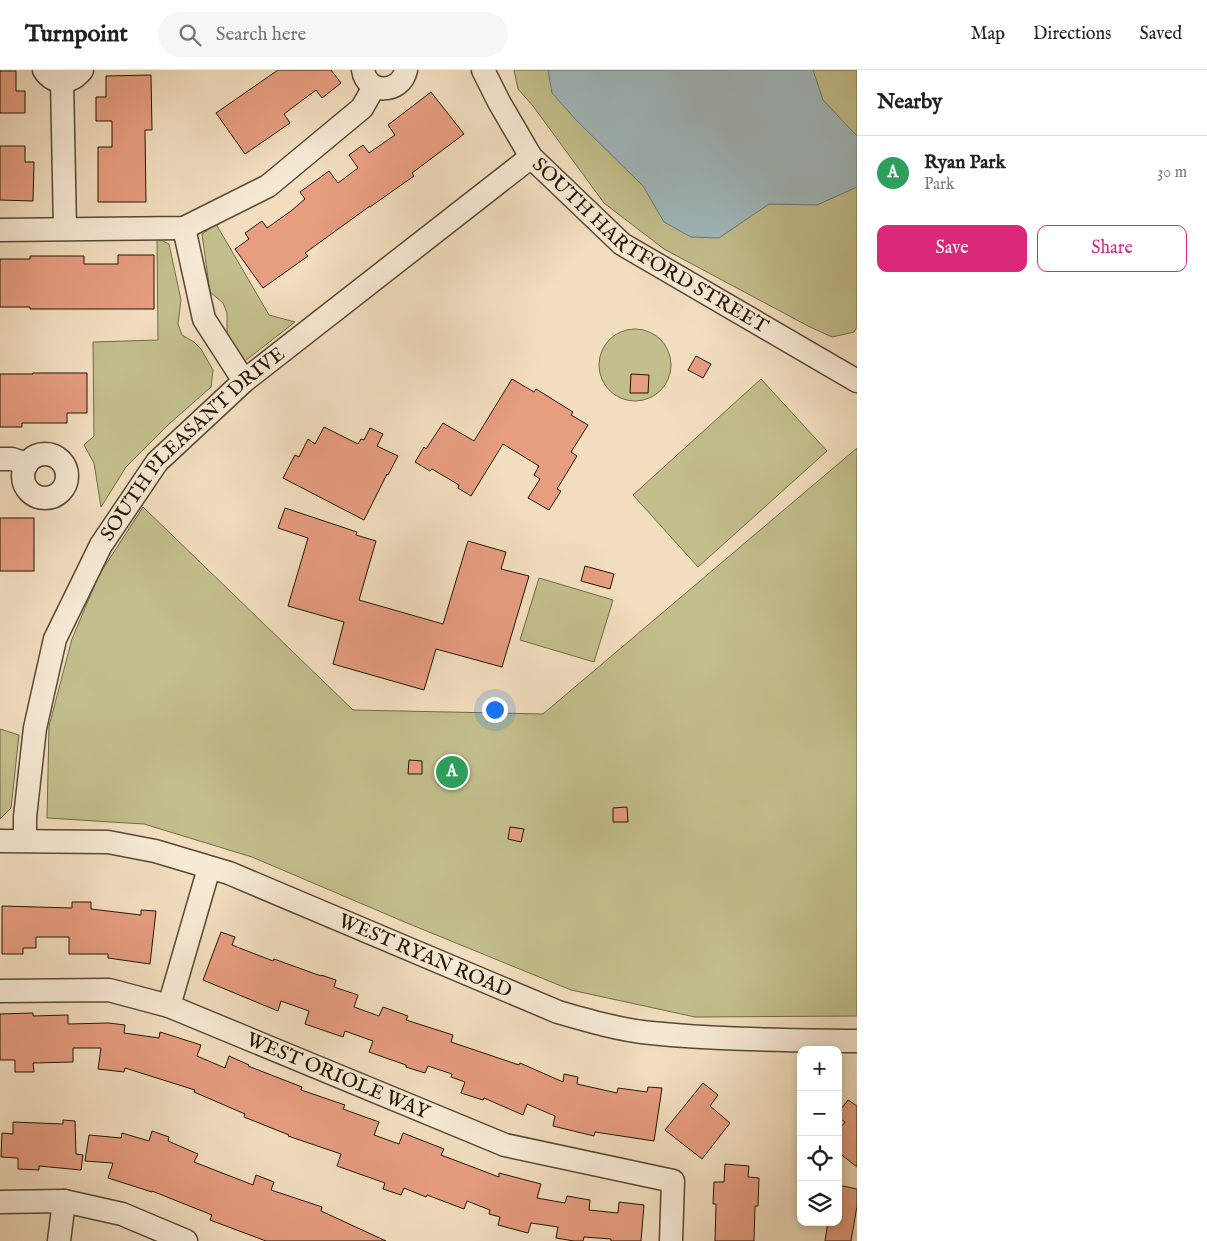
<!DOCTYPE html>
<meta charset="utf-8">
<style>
:root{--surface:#fff;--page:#f6f6f6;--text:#222;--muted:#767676;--line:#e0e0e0;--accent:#db2777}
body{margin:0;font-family:"IM FELL English",serif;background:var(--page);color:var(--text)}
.controls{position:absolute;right:15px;bottom:15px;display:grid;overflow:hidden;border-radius:10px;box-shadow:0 2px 8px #0003}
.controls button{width:45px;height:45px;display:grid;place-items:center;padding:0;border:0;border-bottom:1px solid var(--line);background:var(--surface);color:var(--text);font:25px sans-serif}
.you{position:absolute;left:494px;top:639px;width:18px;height:18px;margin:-12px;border:4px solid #fff;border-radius:50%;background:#1a73e8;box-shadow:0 0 0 8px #1a73e833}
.badge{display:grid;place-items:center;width:32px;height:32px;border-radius:50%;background:var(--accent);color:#fff;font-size:16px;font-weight:700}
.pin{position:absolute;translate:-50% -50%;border:2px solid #fff;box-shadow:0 1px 5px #0006}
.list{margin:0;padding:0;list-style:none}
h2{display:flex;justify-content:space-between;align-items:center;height:65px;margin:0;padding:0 20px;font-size:21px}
h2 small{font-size:16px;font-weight:400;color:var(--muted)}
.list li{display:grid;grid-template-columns:32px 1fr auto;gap:15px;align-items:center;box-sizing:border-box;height:75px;padding:0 20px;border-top:1px solid var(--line)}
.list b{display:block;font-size:19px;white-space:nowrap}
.list p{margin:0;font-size:16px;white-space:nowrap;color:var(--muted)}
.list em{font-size:16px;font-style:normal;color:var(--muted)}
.actions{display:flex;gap:10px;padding:15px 20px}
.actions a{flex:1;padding:11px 0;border:1px solid var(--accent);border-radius:10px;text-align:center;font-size:18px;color:var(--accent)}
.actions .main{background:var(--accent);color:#fff}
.icon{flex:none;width:28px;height:28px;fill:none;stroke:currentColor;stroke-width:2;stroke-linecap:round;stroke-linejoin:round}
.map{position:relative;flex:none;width:857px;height:1171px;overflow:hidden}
header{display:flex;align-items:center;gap:30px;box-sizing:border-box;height:70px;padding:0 25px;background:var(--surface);border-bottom:1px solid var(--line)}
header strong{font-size:24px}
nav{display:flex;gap:28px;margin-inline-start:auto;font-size:18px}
.search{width:350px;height:45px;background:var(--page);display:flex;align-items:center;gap:12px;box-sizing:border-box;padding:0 18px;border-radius:28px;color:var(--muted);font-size:19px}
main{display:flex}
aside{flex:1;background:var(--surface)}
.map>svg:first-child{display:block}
.green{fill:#c2bf8c;stroke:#726b48}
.water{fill:#a0b9bd;stroke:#6e7873}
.building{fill:#e79d80;stroke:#231705}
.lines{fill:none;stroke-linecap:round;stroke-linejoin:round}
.minor-casing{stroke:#574934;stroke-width:25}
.minor{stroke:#f7ead5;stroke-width:22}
.labels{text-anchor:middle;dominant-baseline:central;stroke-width:4;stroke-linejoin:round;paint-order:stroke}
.street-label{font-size:20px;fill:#231705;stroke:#f7ead5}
</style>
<header>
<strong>Turnpoint</strong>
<div class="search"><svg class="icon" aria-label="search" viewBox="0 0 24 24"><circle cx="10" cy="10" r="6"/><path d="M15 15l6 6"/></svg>Search here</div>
<nav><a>Map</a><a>Directions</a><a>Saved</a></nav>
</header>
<main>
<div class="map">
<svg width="857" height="1171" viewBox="0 0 857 1171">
<rect width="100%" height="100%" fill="#f2debf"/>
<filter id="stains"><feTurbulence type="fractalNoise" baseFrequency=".004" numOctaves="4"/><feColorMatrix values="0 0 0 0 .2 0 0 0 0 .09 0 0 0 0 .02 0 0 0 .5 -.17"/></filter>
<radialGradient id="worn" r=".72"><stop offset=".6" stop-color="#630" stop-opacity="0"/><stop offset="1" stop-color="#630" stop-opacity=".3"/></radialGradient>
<g class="green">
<polygon points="514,0 857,0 857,257 854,262 832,267 808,256 664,179 604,133 533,36 518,19"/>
<polygon points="216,154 269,245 295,252 245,291 227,266 227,243 223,233 210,222 202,164"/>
<polygon points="157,168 169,174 181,230 178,254 182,265 194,272 201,279 213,300 211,317 169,354 126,397 101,437 94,393 84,375 94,366 93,272 158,270"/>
<circle cx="635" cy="295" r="36"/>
<polygon points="761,309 827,381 698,497 633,425"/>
<polygon points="857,378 857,946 695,947 571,920 407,853 252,787 144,754 47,748 49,656 72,569 99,505 143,437 353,640 543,644"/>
<polygon points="539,508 613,530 594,592 520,570"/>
<polygon points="0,659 19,665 11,738 0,749"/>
</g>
<polygon class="water" points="548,0 813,0 823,30 857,66 857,117 817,135 769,134 719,168 691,167 664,152 643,116 577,51 552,23"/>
<g class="building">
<polygon points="278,0 331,0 341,13 322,28 316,20 284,44 290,53 245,84 216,43"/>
<polygon points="0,1 16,1 16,21 25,21 25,43 0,43"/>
<polygon points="151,5 152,60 145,60 146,132 98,132 98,77 112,77 112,51 96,51 96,27 106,27 106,6"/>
<polygon points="431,22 464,64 412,103 414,106 370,137 370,136 305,183 308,186 263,218 235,179 249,169 245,163 262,151 267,158 291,141 305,129 300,122 329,101 338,113 358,98 349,85 363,75 369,83 395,65 388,55"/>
<polygon points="0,76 25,76 25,92 34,92 33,131 0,130"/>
<polygon points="118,185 154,185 154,239 30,239 30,237 0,237 0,189 30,189 30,186 84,186 84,194 118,194"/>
<polygon points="696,286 711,294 703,308 688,300"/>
<polygon points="33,303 87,303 87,343 67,343 67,353 22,353 22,357 0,357 0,304 33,304"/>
<polygon points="631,304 649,305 648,323 630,323"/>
<polygon points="512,309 534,322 536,319 573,342 571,345 588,355 571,382 577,386 557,419 561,421 549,440 528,428 540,409 534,405 539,396 503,374 471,426 458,418 459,415 432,399 430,401 415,392 424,377 426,379 443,353 474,371"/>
<polygon points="324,357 358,374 361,369 364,370 370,358 383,364 377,376 398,386 388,405 387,404 364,450 283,408 295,385 299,387 308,369 315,374"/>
<polygon points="285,438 357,462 356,465 376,471 359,530 443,554 468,471 506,482 501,499 529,506 502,597 436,579 424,620 333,594 344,552 288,536 308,468 278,458"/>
<rect x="0" y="448" width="34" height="53"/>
<polygon points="585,496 614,504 610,519 581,511"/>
<polygon points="409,690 422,691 422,704 408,704"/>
<polygon points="627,737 628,752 613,752 613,738"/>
<polygon points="510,757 524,759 521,772 508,769"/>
<polygon points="72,832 91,832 91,839 141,845 141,840 156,841 150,894 108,888 108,884 69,884 69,867 36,867 36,878 23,878 23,884 2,884 2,836 72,838"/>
<polygon points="221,862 235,867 232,875 273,891 274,889 321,906 321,905 336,910 334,917 358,925 354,937 379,946 383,937 408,946 406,950 453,965 451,972 519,995 520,993 563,1012 564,1004 578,1007 577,1014 617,1023 618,1018 647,1022 648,1017 662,1018 654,1071 595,1062 594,1066 553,1056 555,1046 527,1034 523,1045 484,1028 483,1030 461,1023 465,1012 451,1007 452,1004 428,996 425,1003 406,997 406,995 369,982 373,971 345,961 343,967 305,954 309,941 281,931 278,941 203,910"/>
<polygon points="33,943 33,946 68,945 68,954 109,953 125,955 124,963 159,968 160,962 201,975 197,986 225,998 229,986 249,995 248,996 302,1017 301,1020 345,1035 343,1039 379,1052 374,1065 399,1074 403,1063 444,1079 441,1085 499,1107 499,1103 541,1114 537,1128 565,1133 567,1126 590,1130 589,1140 618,1143 619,1132 644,1135 641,1171 611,1171 611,1169 584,1167 583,1171 574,1171 556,1168 558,1157 531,1153 528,1163 498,1155 500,1147 489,1144 490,1140 467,1131 464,1139 427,1125 426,1127 404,1118 401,1125 383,1119 385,1113 337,1096 341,1084 288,1066 289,1065 244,1047 245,1044 194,1022 195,1020 125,998 124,1002 98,999 101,978 73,978 73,992 33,993 34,1002 15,1002 15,990 0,990 0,944"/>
<polygon points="703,1013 718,1025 710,1036 730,1053 702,1089 665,1060"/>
<polygon points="848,1030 857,1036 857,1097 838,1082 838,1061 845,1052 838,1047 838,1043"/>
<polygon points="63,1050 75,1051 76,1084 83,1085 81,1100 39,1096 39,1100 18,1099 18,1088 1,1087 2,1063 13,1064 13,1052 63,1054"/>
<polygon points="152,1061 169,1067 168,1071 198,1084 194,1092 253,1115 256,1105 274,1112 271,1120 322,1137 321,1141 386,1171 266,1171 210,1150 212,1145 152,1121 152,1122 108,1108 113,1093 85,1091 89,1065 121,1068 122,1063 149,1071"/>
<polygon points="725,1094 749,1096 748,1107 759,1108 758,1136 755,1136 754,1171 715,1171 716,1134 713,1134 714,1112 724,1112"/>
<polygon points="838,1115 857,1119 857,1136 851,1171 825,1171 828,1152 838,1152"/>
</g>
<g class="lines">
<g class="minor-casing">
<g id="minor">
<path d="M44,0C54,15 71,14 82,0"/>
<path d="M363,0C367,25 401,24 406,0"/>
<path id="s1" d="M483,0L499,32L531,87L622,174L857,311"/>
<polyline points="62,11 65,158"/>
<polyline points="184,158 204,249 244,311"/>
<polyline points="0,160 184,158 268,116 362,38 374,17"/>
<circle cx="45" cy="406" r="22"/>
<polyline points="0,389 12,389 27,394"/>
<path id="s2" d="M25,770V747L35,658L55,569L101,475L157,392L244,311L531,87"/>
<path id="s3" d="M0,771L108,772L155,781L229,803L558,942C589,951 620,960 651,963C719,970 789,970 857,971"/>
<path id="s4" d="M0,921L109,920L169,936L505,1075L673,1111L671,1171"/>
<polyline points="169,936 209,798"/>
<polyline points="0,1132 64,1131 122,1144 186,1171"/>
<polyline points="59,1171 64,1131"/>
</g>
</g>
<use href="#minor" class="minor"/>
</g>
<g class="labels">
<g class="street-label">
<text stroke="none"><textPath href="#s1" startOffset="249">SOUTH HARTFORD STREET</textPath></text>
<text stroke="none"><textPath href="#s2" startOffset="446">SOUTH PLEASANT DRIVE</textPath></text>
<text stroke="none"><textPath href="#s3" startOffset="446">WEST RYAN ROAD</textPath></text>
<text stroke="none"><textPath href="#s4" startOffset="354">WEST ORIOLE WAY</textPath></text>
</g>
</g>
<rect width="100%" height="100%" filter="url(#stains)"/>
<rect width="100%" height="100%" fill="url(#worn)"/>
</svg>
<div class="controls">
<button>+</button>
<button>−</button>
<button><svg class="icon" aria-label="locate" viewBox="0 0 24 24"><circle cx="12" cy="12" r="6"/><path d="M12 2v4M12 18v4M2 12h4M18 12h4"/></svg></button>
<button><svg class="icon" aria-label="layers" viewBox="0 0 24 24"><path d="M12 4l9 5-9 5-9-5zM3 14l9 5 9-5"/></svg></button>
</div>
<div class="you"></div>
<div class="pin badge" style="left:452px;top:702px;background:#2e9e5b">A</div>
</div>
<aside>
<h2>Nearby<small></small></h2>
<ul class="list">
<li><span class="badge" style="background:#2e9e5b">A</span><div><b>Ryan Park</b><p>Park</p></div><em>30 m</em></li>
</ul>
<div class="actions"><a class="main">Save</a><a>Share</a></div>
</aside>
</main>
